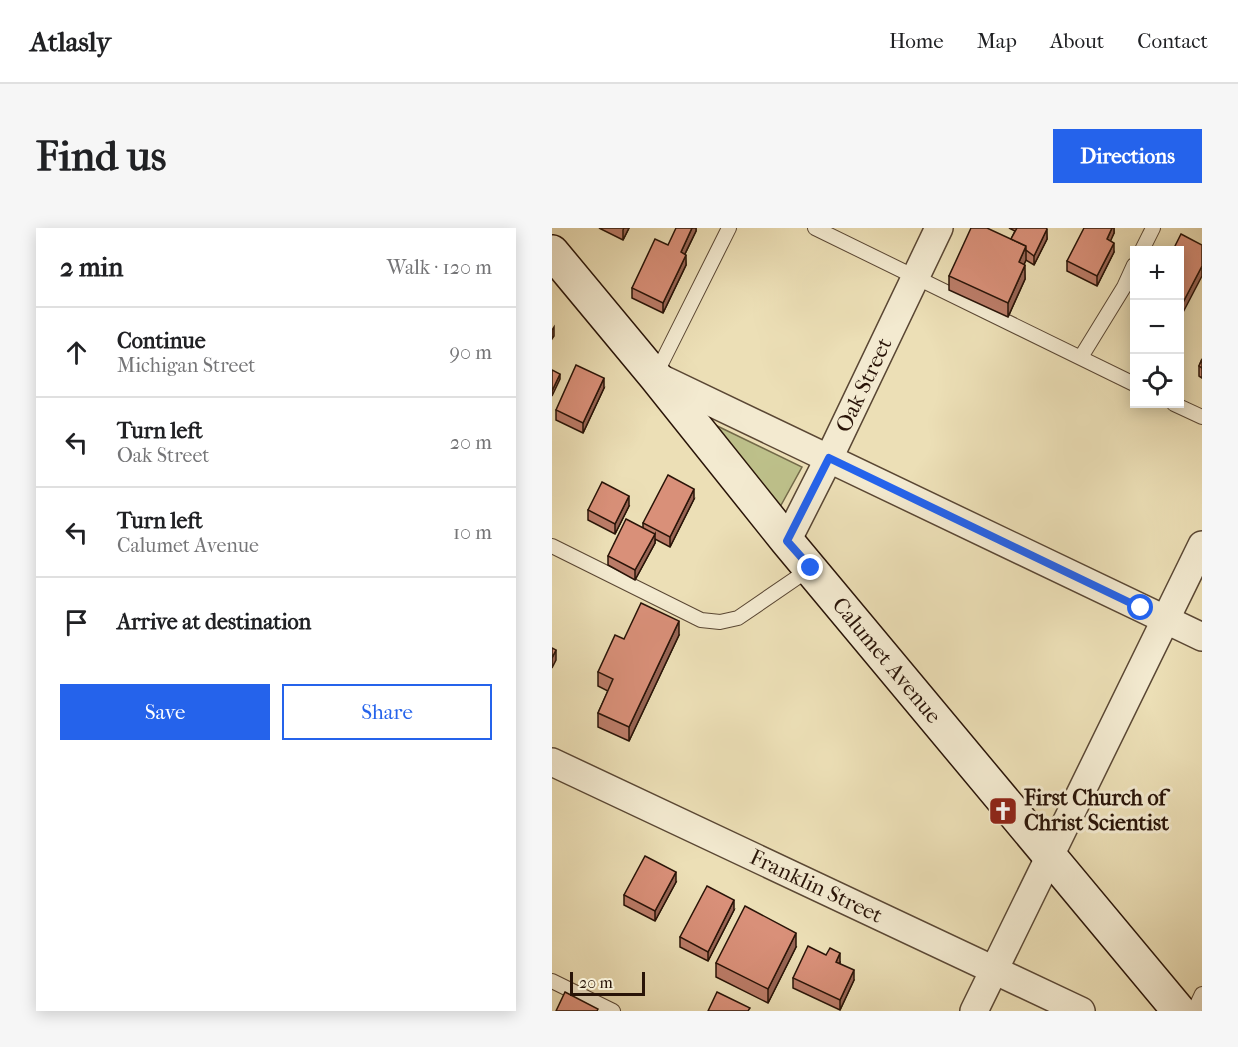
<!DOCTYPE html>
<meta charset="utf-8">
<style>
:root{--surface:#fff;--page:#f6f6f6;--text:#202124;--muted:#757577;--line:#e0e0e0;--accent:#2563eb}
body{margin:0;font-family:"IM FELL French Canon",serif;background:var(--page);color:var(--text)}
.controls{position:absolute;right:18px;top:18px;display:grid;overflow:hidden;border-radius:0px;box-shadow:0 3px 15px #0003}
.controls button{width:54px;height:54px;display:grid;place-items:center;padding:0;border:0;border-bottom:2px solid var(--line);background:var(--surface);color:var(--text);font:30px sans-serif}
.scale{position:absolute;left:18px;bottom:15px;width:75px;box-sizing:border-box;padding-left:6px;border:3px solid #291408;border-top:0;font-size:16px;line-height:21px;white-space:nowrap;color:#291408;-webkit-text-stroke:4px #f3ead0;paint-order:stroke}
.stop{position:absolute;width:18px;height:18px;margin:-14px;border:4px solid #2563eb;border-radius:50%;background:#fff}
.stop.end{background:#2563eb;border-color:#fff;box-shadow:0 2px 6px #0008}
.list{margin:0;padding:0;list-style:none}
h2{display:flex;justify-content:space-between;align-items:center;height:78px;margin:0;padding:0 24px;font-size:26px}
h2 small{font-size:20px;font-weight:400;color:var(--muted)}
.list li{display:grid;grid-template-columns:39px 1fr auto;gap:18px;align-items:center;box-sizing:border-box;height:90px;padding:0 24px;border-top:2px solid var(--line)}
.list b{display:block;font-size:22px;white-space:nowrap}
.list p{margin:0;font-size:20px;white-space:nowrap;color:var(--muted)}
.list em{font-size:20px;font-style:normal;color:var(--muted)}
.actions{display:flex;gap:12px;padding:18px 24px}
.actions a{flex:1;padding:14px 0;border:2px solid var(--accent);border-radius:0px;text-align:center;font-size:21px;color:var(--accent)}
.actions .main{background:var(--accent);color:#fff}
.icon{flex:none;width:33px;height:33px;fill:none;stroke:currentColor;stroke-width:2;stroke-linecap:round;stroke-linejoin:round}
.map{position:relative;flex:none;width:650px;height:783px;overflow:hidden;border-radius:0px}
header{display:flex;align-items:center;gap:36px;box-sizing:border-box;height:84px;padding:0 30px;background:var(--surface);border-bottom:2px solid var(--line)}
header strong{font-size:28px}
nav{display:flex;gap:33px;margin-inline-start:auto;font-size:21px}
.intro{display:flex;align-items:center;justify-content:space-between;box-sizing:border-box;height:144px;padding:0 36px}
h1{margin:0;font-size:42px}
.button{padding:15px 27px;border-radius:0px;background:var(--accent);color:#fff;font-size:21px;font-weight:700}
main{display:flex;gap:36px;padding:0 36px}
aside{flex:1;background:var(--surface);border-radius:0px;box-shadow:0 3px 15px #0003}
.map>svg:first-child{display:block}
.green{fill:#bdc08a;stroke:#736a49;stroke-width:1.5}
.lines{fill:none;stroke-linecap:round;stroke-linejoin:round}
.service-casing{stroke:#5a4734;stroke-width:16}
.minor-casing{stroke:#5a4734;stroke-width:30}
.secondary-casing{stroke:#291408;stroke-width:36}
.service{stroke:#f3ead0;stroke-width:14}
.minor{stroke:#f3ead0;stroke-width:27}
.secondary{stroke:#f3ead0;stroke-width:33}
.wall{fill:#bb7c68;stroke:#291408;stroke-width:1.5}
.shaded-wall{fill:#986555;stroke:#291408;stroke-width:1.5}
.building{fill:#d99079;stroke:#291408;stroke-width:1.5}
.route{stroke:#2563eb;stroke-width:8}
.labels{text-anchor:middle;dominant-baseline:central;stroke-width:6;stroke-linejoin:round;paint-order:stroke}
.street-label{font-size:22px;fill:#291408;stroke:#f3ead0}
.poi-label{font-size:22px;font-weight:bold;fill:#291408;stroke:#f3ead0;text-anchor:start}
</style>
<header>
<strong>Atlasly</strong>
<nav><a>Home</a><a>Map</a><a>About</a><a>Contact</a></nav>
</header>
<div class="intro"><h1>Find us</h1><a class="button">Directions</a></div>
<main>
<aside>
<h2>2 min<small>Walk · 120 m</small></h2>
<ul class="list">
<li><svg class="icon" aria-label="ahead" viewBox="0 0 24 24"><path d="M12 20V5M6 11l6-6 6 6"/></svg><div><b>Continue</b><p>Michigan Street</p></div><em>90 m</em></li>
<li><svg class="icon" aria-label="left" viewBox="0 0 24 24"><path d="M17 20v-9H6M10 6l-5 5 5 5"/></svg><div><b>Turn left</b><p>Oak Street</p></div><em>20 m</em></li>
<li><svg class="icon" aria-label="left" viewBox="0 0 24 24"><path d="M17 20v-9H6M10 6l-5 5 5 5"/></svg><div><b>Turn left</b><p>Calumet Avenue</p></div><em>10 m</em></li>
<li><svg class="icon" aria-label="arrive" viewBox="0 0 24 24"><path d="M6 21V4h12l-3 4 3 4H6"/></svg><div><b>Arrive at destination</b></div></li>
</ul>
<div class="actions"><a class="main">Save</a><a>Share</a></div>
</aside>
<div class="map">
<svg width="650" height="783" viewBox="0 0 650 783">
<rect width="100%" height="100%" fill="#ecdfb6"/>
<filter id="stains"><feTurbulence type="fractalNoise" baseFrequency=".00333" numOctaves="4"/><feColorMatrix values="0 0 0 0 .2 0 0 0 0 .09 0 0 0 0 .02 0 0 0 .5 -.17"/></filter>
<radialGradient id="worn" r=".72"><stop offset=".6" stop-color="#630" stop-opacity="0"/><stop offset="1" stop-color="#630" stop-opacity=".3"/></radialGradient>
<polygon class="green" points="157,194 250,239 228,279"/>
<g class="lines">
<g class="service-casing">
<g id="service">
<polyline points="263,0 582,156"/>
<polyline points="590,22 601,0"/>
<polyline points="529,129 572,59 582,37"/>
<polyline points="103,148 177,0"/>
<polyline points="622,176 650,189"/>
<polyline points="0,318 149,392 168,394 186,390 259,340"/>
<polyline points="0,753 61,783"/>
<polyline points="642,783 650,766"/>
</g>
</g>
<g class="minor-casing">
<g id="minor">
<polyline points="104,148 650,409"/>
<path id="s1" d="M235,313L277,230L387,0"/>
<path id="s2" d="M0,534L529,783"/>
<polyline points="422,783 650,317"/>
</g>
</g>
<g class="secondary-casing">
<g id="secondary">
<path id="s3" d="M0,24L103,148L235,313L627,783"/>
</g>
</g>
<use href="#service" class="service"/>
<use href="#minor" class="minor"/>
<use href="#secondary" class="secondary"/>
</g>
<g class="wall">
<polygon points="47,0 77,0 71,12"/>
<polygon points="144,0 144,3 133,26 134,37 111,85 80,70 80,60 116,17"/>
<polygon points="457,0 494,0 495,11 482,37 474,32 472,36 473,51 456,89 397,62 397,48 459,11 463,3"/>
<polygon points="562,0 562,5 558,13 562,24 545,58 515,43 515,33"/>
<polygon points="650,131 650,150 647,148 647,138"/>
<polygon points="52,160 31,205 4,192 4,182"/>
<polygon points="142,271 118,319 103,311 103,315 83,352 56,337 56,328 91,300 91,295"/>
<polygon points="77,278 63,306 36,292 36,282"/>
<polygon points="127,407 77,513 46,499 46,485 56,463 46,458 46,444 72,411"/>
<polygon points="124,654 103,693 72,677 72,667"/>
<polygon points="182,682 156,733 128,719 128,709"/>
<polygon points="244,719 216,775 164,749 164,735"/>
<polygon points="288,734 288,736 302,752 288,782 241,760 241,750"/>
</g>
<g class="shaded-wall">
<polygon points="72,0 77,0 71,12 71,2"/>
<polygon points="140,0 144,0 144,3 129,34 129,24"/>
<polygon points="560,0 562,0 562,5 555,21 555,11"/>
<polygon points="495,1 495,11 482,37 482,28"/>
<polygon points="562,15 562,24 545,58 545,48"/>
<polygon points="474,18 474,32 467,48 467,34"/>
<polygon points="134,27 134,37 111,85 111,75"/>
<polygon points="473,37 473,51 456,89 456,75"/>
<polygon points="650,38 650,48 627,92 627,82"/>
<polygon points="2,99 2,108 0,111 0,102"/>
<polygon points="8,146 8,151 0,168 0,163"/>
<polygon points="52,150 52,160 31,205 31,195"/>
<polygon points="142,261 142,271 118,319 118,309"/>
<polygon points="77,268 77,278 63,306 63,296"/>
<polygon points="103,306 103,315 83,352 83,342"/>
<polygon points="127,393 127,407 77,513 77,499"/>
<polygon points="4,422 4,432 0,440 0,430"/>
<polygon points="124,644 124,654 103,693 103,683"/>
<polygon points="182,672 182,682 156,733 156,724"/>
<polygon points="244,705 244,719 216,775 216,761"/>
<polygon points="288,725 288,734 284,744 284,734"/>
<polygon points="302,742 302,752 288,782 288,772"/>
</g>
<g class="building">
<polygon points="124,0 140,0 129,24 134,27 111,75 80,60 103,11 116,17"/>
<polygon points="419,0 435,0 474,18 467,34 473,37 456,75 397,48"/>
<polygon points="465,0 494,0 495,1 482,28 474,22 474,18 459,11"/>
<polygon points="532,0 560,0 555,11 562,15 545,48 515,33"/>
<polygon points="629,6 650,17 650,38 627,82 627,22 621,22"/>
<polygon points="650,131 650,140 647,138"/>
<polygon points="24,137 52,150 31,195 4,182"/>
<polygon points="0,142 8,146 0,163"/>
<polygon points="116,247 142,261 118,309 91,295"/>
<polygon points="50,254 77,268 63,296 36,282"/>
<polygon points="74,291 103,306 83,342 56,328"/>
<polygon points="89,375 127,393 77,499 46,485 61,451 46,444 63,407 72,411"/>
<polygon points="0,420 4,422 0,430"/>
<polygon points="93,628 124,644 103,683 72,667"/>
<polygon points="155,658 182,672 156,724 128,709"/>
<polygon points="193,678 244,705 216,761 164,735"/>
<polygon points="256,718 274,727 278,720 288,725 284,734 302,742 288,772 241,750"/>
<polygon points="13,764 46,781 45,783 4,783"/>
<polygon points="165,764 198,780 196,783 156,783"/>
</g>
<g class="lines">
<polyline class="route" points="259,340 235,313 277,230 589,380"/>
</g>
<defs>
<g id="church-square" transform="scale(1.5)"><rect x="-9" y="-9" width="18" height="18" rx="4" fill="#8f2418" stroke="#f3ead0"/><path d="M-1.2-6h2.4v3.5h3.3v2.4h-3.3V6h-2.4V-.1h-3.3v-2.4h3.3Z" fill="#fff"/></g>
</defs>
<g fill-rule="evenodd">
<use href="#church-square" x="451" y="583"/>
</g>
<g class="labels">
<g class="street-label">
<text stroke="none"><textPath href="#s1" startOffset="174">Oak Street</textPath></text>
<text stroke="none"><textPath href="#s3" startOffset="528">Calumet Avenue</textPath></text>
<text stroke="none"><textPath href="#s2" startOffset="292">Franklin Street</textPath></text>
</g>
<g class="poi-label">
<text x="472" y="570">First Church of<tspan x="472" dy="25">Christ Scientist</tspan></text>
</g>
</g>
<rect width="100%" height="100%" filter="url(#stains)"/>
<rect width="100%" height="100%" fill="url(#worn)"/>
</svg>
<div class="controls">
<button>+</button>
<button>−</button>
<button><svg class="icon" aria-label="locate" viewBox="0 0 24 24"><circle cx="12" cy="12" r="6"/><path d="M12 2v4M12 18v4M2 12h4M18 12h4"/></svg></button>
</div>
<div class="scale">20 m</div>
<div class="stop" style="left:589px;top:380px"></div>
<div class="stop end" style="left:259px;top:340px"></div>
</div>
</main>
